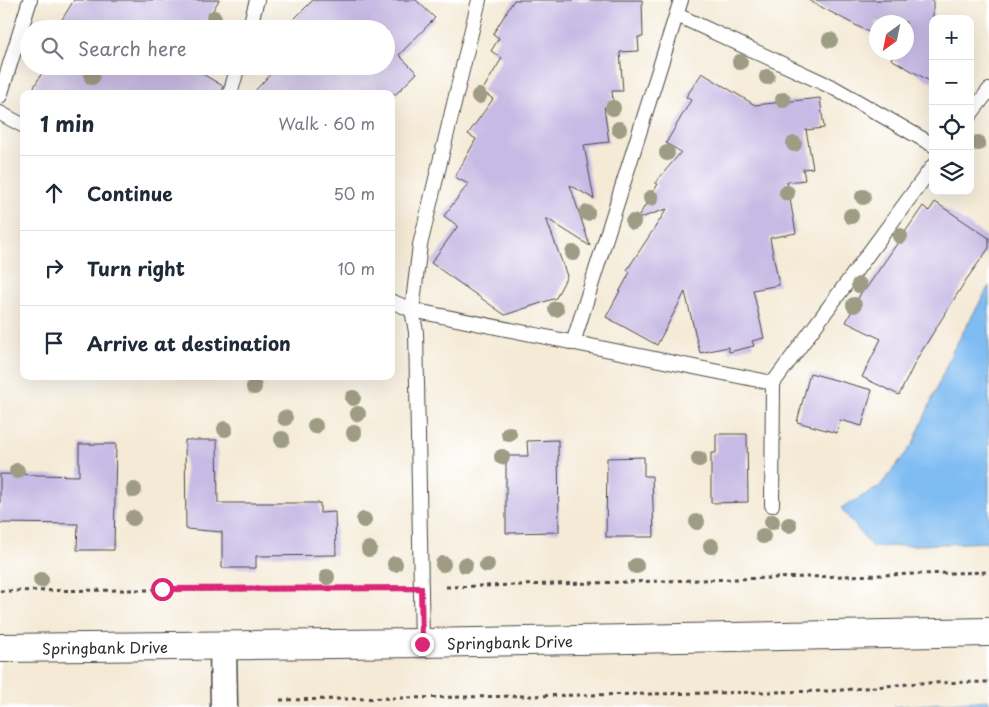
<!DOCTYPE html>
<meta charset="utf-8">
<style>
:root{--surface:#fff;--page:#f2f2f3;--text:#1f2937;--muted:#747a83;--line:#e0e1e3}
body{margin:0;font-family:"Playpen Sans",sans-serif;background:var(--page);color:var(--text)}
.controls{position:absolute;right:15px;top:15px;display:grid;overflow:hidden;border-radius:10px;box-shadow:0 5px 20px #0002}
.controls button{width:45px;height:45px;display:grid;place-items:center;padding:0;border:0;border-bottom:1px solid var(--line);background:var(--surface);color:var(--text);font:25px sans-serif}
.compass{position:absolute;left:869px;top:15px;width:45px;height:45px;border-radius:50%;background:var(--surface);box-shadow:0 5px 20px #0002;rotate:213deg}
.stop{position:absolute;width:15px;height:15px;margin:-11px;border:4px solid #db2777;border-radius:50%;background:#fff}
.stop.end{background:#db2777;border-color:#fff;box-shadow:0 1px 5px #0008}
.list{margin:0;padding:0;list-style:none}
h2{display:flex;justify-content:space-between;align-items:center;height:65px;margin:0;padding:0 20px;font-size:21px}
h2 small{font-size:16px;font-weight:400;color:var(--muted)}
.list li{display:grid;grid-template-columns:32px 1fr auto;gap:15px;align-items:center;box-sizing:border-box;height:75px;padding:0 20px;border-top:1px solid var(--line)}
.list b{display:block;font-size:19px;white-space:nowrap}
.list em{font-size:16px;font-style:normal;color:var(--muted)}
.icon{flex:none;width:28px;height:28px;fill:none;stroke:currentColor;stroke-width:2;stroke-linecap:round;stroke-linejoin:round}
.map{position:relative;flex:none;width:989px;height:707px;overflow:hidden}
.search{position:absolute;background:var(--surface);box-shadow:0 5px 20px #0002;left:20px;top:20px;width:375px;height:55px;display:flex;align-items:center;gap:12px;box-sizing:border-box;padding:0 18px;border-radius:28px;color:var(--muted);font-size:19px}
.panel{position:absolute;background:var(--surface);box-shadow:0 5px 20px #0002;left:20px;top:90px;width:375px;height:290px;border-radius:10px}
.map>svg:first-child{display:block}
.water{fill:#7fbcf2;stroke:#55748e}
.building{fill:#c7bae4}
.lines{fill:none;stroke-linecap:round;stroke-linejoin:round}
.service-casing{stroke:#494845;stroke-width:16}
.minor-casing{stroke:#494845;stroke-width:29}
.secondary-casing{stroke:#494845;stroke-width:30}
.path{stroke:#494845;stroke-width:3;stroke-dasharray:4 4;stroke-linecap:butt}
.service{stroke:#fff;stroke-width:14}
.minor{stroke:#fff;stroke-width:26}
.secondary{stroke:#fff;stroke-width:28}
.tree{fill:#9e9c84}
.route{stroke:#db2777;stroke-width:6}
.labels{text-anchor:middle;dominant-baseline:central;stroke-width:4;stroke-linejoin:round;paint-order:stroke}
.street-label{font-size:15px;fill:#2b2b2b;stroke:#fff}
</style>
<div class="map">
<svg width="989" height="707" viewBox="0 0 989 707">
<rect width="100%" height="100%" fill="#fff"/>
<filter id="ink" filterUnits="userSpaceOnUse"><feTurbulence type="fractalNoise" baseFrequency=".02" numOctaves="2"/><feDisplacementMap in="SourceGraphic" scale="10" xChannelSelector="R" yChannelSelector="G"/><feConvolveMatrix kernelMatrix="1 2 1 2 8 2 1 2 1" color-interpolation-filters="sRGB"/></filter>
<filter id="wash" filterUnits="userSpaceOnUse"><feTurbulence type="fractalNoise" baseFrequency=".0096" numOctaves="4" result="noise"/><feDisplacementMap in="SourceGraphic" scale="20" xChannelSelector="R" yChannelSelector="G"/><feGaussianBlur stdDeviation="1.12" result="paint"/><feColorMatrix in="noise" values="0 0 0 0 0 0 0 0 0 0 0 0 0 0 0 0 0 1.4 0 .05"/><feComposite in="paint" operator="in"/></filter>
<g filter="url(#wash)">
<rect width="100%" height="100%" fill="#f4ead6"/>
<g class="water">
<polygon points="989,286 989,542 872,547 841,508 879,487 913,444 953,350"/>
<polygon points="989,700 989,707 894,707"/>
</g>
<g id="blocks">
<g class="building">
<polygon points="74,0 219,0 202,29 56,29"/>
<polygon points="313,0 416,0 435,18 399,55 417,73 396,94 252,94 278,66 386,66 386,29 284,29"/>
<polygon points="514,0 642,0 643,37 638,37 639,51 620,52 623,91 612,91 614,113 604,107 609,142 584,145 594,199 570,185 590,246 546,218 567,276 556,298 505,315 431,263 458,226 444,216 468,184 455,177 476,139 468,134 493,99 482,91 502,58 491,51 499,38 493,34"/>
<polygon points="808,0 933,0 933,83 891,59 895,52 906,52 906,22 876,22 876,36"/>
<polygon points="46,66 189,66 223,86 221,94 30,94"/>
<polygon points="702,73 755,105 820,98 824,128 806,130 813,168 803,169 805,180 787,182 796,233 770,238 779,285 753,290 764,338 752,341 754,346 729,352 728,347 700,353 685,292 657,345 606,317 630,272 627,270 667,209 637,219 658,184 655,183 681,152 666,143 691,100 686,97"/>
<polygon points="935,202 989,238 989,248 966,280 918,357 899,395 862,377 881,339 846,322 863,289 865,290 923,206 929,211"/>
<polygon points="810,373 872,390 862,426 840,420 837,433 797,422"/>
<polygon points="716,434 747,434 748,502 711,503 711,453 716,453"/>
<polygon points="185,440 217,440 218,503 320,503 320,513 335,512 336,555 256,556 256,568 222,568 222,532 186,529"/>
<polygon points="558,440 559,532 506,533 506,456 528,456 527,441"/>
<polygon points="79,444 116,444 114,550 77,550 78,524 0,523 0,474 79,476"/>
<polygon points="644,457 644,476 652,476 654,537 606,537 607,458"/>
</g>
</g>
</g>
<g filter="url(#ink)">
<use href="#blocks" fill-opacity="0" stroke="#494845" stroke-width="1"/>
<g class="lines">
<g class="service-casing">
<g id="service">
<polyline points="677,15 834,88 933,145"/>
<polyline points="249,29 257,0"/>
<polyline points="230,94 238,66"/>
<polyline points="0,96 30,0"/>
<polyline points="0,113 24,126"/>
<polyline points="970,115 989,90"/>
<polyline points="391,301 412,310 773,383"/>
<polyline points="573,343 681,0"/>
<polyline points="772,505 773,383 933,166"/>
<polyline points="422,643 416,332 412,310 420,245 479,0"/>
</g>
</g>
<g class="minor-casing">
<polyline id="minor" points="223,645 224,707"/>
</g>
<g class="secondary-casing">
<g id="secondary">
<path id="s1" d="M0,648L422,643L989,632"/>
</g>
</g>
<g class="path">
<polyline points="446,587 989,572"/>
<polyline points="0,591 397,588"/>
<polyline points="280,700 831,691 919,683 989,682"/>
</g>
<use href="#service" class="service"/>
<use href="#minor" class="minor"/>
<use href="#secondary" class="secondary"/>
</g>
<g class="tree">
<circle cx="214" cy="18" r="8"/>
<circle cx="830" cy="40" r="8"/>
<circle cx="740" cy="62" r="8"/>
<circle cx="92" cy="77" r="8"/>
<circle cx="767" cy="77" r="8"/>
<circle cx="479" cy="96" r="8"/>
<circle cx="783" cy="100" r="8"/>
<circle cx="613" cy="108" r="8"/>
<circle cx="619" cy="129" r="8"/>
<circle cx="978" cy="143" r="8"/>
<circle cx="794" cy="144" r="8"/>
<circle cx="667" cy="153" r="8"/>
<circle cx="787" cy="193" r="8"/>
<circle cx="863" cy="197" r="8"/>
<circle cx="651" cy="198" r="8"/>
<circle cx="587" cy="213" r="8"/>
<circle cx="851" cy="216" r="8"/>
<circle cx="633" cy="222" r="8"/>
<circle cx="900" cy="236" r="8"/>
<circle cx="573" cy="253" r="8"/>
<circle cx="859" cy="285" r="8"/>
<circle cx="854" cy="305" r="8"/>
<circle cx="556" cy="309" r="8"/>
<circle cx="254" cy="387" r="8"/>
<circle cx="353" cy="398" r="8"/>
<circle cx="358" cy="414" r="8"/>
<circle cx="285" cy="418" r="8"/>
<circle cx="315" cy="426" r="8"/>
<circle cx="225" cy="429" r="8"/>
<circle cx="354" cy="433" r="8"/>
<circle cx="509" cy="434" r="8"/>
<circle cx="282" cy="439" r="8"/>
<circle cx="502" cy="457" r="8"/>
<circle cx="699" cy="459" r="8"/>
<circle cx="17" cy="471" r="8"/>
<circle cx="134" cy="490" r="8"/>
<circle cx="133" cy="518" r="8"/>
<circle cx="364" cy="520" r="8"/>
<circle cx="697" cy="522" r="8"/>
<circle cx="772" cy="522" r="8"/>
<circle cx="789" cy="525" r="8"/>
<circle cx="763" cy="536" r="8"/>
<circle cx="711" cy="546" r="8"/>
<circle cx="369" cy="549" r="8"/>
<circle cx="395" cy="564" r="8"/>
<circle cx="443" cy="564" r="8"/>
<circle cx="465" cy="565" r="8"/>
<circle cx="487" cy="565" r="8"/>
<circle cx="636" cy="566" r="8"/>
<circle cx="327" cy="577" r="8"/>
<circle cx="41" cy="580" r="8"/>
</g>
</g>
<g class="lines" filter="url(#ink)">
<polyline class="route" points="162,589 421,588 422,644"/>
</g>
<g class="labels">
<g class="street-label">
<text stroke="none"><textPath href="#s1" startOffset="510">Springbank Drive</textPath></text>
<text stroke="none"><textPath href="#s1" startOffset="105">Springbank Drive</textPath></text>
</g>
</g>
</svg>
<div class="controls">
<button>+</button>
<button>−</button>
<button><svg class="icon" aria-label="locate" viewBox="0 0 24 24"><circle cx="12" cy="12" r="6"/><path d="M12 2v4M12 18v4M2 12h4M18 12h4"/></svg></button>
<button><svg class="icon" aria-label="layers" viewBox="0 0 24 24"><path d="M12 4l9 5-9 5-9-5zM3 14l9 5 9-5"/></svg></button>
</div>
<svg class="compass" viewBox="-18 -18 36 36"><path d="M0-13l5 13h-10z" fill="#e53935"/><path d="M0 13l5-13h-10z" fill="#747a83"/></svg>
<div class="stop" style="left:162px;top:589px"></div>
<div class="stop end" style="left:422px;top:644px"></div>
<div class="search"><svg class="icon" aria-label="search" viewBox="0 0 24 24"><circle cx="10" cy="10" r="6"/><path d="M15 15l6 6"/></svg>Search here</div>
<section class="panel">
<h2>1 min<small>Walk · 60 m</small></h2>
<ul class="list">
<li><svg class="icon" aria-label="ahead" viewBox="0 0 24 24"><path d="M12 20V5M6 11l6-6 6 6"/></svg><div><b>Continue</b></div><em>50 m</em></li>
<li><svg class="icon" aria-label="right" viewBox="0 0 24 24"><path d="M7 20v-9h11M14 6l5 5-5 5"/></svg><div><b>Turn right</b></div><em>10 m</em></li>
<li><svg class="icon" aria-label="arrive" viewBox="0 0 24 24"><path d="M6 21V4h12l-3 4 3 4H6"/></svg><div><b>Arrive at destination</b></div></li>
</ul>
</section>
</div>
